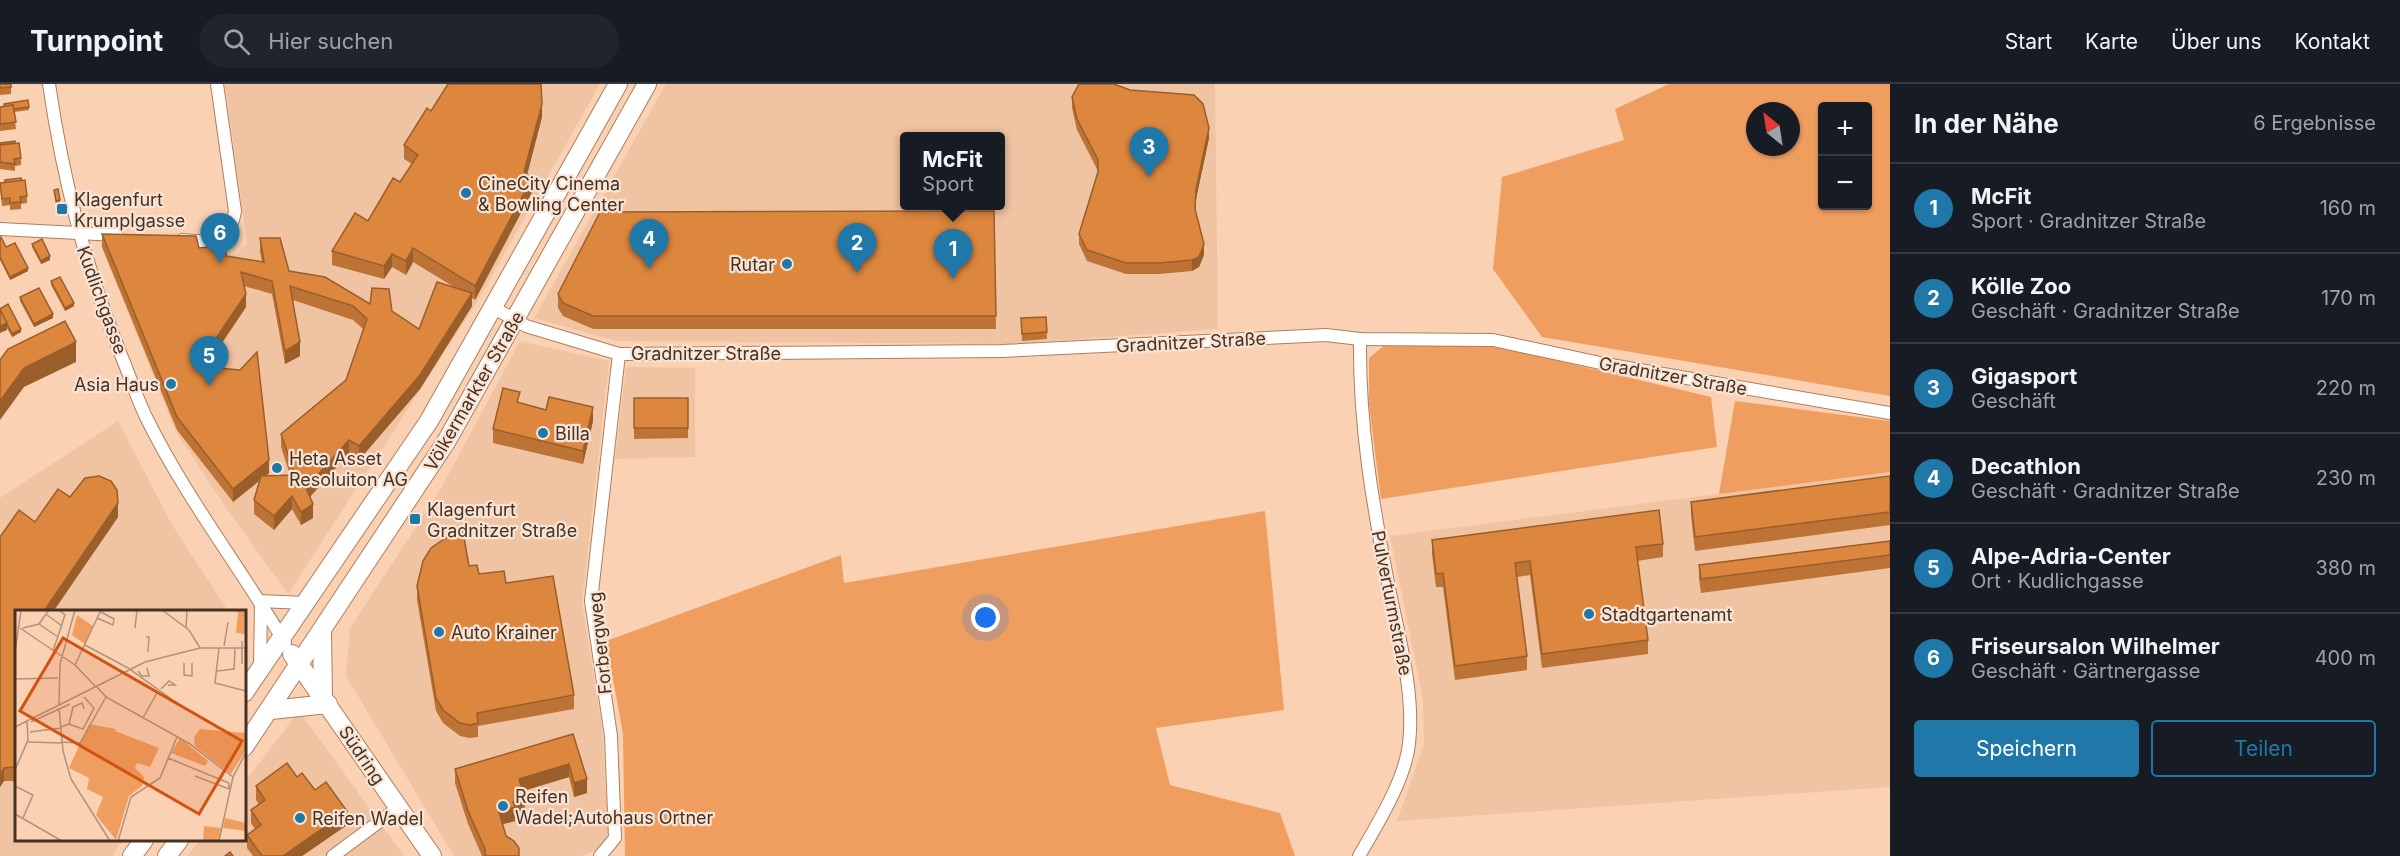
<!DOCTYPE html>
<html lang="de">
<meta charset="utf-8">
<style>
:root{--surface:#171b24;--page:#20242c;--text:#f1f3f6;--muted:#9ea1a6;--line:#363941;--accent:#1f78a7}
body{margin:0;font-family:Inter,sans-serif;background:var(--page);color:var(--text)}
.controls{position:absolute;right:18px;top:18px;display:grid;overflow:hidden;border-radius:6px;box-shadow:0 2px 4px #0004}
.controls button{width:54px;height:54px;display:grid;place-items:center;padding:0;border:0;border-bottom:2px solid var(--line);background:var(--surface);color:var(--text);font:30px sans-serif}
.compass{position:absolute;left:1746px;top:18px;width:54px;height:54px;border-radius:50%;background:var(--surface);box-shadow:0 2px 4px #0004;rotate:330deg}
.you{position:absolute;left:986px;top:534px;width:21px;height:21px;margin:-15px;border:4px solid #fff;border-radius:50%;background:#1a73e8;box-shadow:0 0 0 9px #1a73e833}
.badge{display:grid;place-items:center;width:39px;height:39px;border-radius:50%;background:var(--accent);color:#fff;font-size:20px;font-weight:700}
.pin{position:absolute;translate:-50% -50px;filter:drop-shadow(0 2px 3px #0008)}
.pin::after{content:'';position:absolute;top:32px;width:21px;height:18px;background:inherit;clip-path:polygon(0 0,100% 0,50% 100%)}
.popup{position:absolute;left:900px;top:48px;width:105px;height:78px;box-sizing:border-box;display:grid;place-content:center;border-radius:6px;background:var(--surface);filter:drop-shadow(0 2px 4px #0005);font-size:20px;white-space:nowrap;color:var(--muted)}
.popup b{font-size:22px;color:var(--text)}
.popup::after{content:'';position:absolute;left:50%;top:100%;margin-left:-12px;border:12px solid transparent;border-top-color:var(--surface)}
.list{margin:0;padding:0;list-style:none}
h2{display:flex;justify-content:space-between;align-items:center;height:78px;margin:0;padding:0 24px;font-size:26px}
h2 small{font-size:20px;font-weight:400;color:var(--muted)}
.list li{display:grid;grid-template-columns:39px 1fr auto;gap:18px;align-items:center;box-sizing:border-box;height:90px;padding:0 24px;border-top:2px solid var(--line)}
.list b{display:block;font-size:22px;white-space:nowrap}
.list p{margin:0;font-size:20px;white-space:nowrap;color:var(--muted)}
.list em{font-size:20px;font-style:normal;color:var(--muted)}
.actions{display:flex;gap:12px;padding:18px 24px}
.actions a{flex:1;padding:14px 0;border:2px solid var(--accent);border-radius:6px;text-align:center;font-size:21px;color:var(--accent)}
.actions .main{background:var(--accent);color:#fff}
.icon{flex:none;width:33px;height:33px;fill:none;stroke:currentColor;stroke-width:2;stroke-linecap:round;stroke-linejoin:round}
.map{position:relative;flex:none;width:1890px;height:772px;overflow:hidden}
header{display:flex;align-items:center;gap:36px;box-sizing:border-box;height:84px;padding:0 30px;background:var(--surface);border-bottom:2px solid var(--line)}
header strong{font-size:28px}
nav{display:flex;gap:33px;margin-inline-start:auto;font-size:21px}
.search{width:420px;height:54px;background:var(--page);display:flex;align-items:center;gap:15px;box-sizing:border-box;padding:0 21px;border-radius:33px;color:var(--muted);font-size:22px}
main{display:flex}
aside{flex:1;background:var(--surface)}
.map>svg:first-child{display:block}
.built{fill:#f0c3a2;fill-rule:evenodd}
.green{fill:#ef9e60;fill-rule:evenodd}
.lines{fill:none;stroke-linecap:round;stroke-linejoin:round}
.minor-casing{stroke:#ae7e5b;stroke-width:14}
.primary-casing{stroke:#ae7e5b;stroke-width:20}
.minor{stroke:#fff;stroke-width:12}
.primary{stroke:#fff;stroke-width:18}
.wall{fill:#bd7335;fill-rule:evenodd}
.shaded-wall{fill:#9a5e2b}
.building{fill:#dc863e;stroke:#9a5e2b;stroke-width:1.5}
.poi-dot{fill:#1f78a7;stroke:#f9e3d4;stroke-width:2}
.labels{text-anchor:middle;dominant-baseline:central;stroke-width:4.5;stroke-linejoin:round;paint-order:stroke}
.poi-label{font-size:18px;fill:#463223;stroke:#f9e3d4;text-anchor:start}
.street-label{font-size:18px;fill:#463223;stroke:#f9e3d4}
.inset-road{fill:none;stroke:#b3917a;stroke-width:1.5}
.view{fill:#d0530f;fill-opacity:0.15;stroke:#d0530f;stroke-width:3}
.inset-edge{fill:none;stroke:#463223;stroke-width:3}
</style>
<header>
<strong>Turnpoint</strong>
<div class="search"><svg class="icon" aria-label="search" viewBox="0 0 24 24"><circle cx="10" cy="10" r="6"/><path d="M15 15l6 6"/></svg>Hier suchen</div>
<nav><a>Start</a><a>Karte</a><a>Über uns</a><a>Kontakt</a></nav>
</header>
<main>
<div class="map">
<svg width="1890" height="772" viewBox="0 0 1890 772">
<rect width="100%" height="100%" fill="#fbd1b4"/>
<g class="built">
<polygon points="225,0 600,0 476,220 288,510 229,428 176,348 100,159 236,171 247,159"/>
<path d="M666,0H1215L1218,245L1013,260L616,257L534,234ZM905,52H1001V122H905Z"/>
<polygon points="520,257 609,277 582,518 602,643 608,750 599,765 582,772 454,772 346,592 350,544 439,408"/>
<polygon points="626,283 695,284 695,373 615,375"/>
<polygon points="118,337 172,441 228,527 16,528 16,756 123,756 112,772 0,772 0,414"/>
<polygon points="1890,388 1890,703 1397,737 1424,660 1423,616 1390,452"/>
<polygon points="299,627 404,772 187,772 200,756 244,756 245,698"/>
</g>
<g class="green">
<path d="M1669,0H1890V312L1542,253L1493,185L1502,93L1624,56L1615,25ZM1868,22V122H1822V22ZM1755,27H1791V63H1755Z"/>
<polygon points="1387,259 1496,262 1711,313 1717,363 1381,415 1369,320 1369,274"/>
<polygon points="1735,317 1890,337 1890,388 1719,410"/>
<polygon points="1265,427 1284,626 1156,644 1170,701 1280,729 1295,772 625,772 623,650 606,557 841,471 844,499"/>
</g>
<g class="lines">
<g class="minor-casing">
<g id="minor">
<path d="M49,0C63,96 85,181 121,271C130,292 137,315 147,335C186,414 240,483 285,559"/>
<polyline points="0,145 117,151"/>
<path d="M182,156C210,159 230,159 235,127L217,0"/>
<polyline points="494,224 526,242 619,270 1003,267 1326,251 1360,255 1493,256 1605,280 1890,329"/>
<polyline points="259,517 306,519"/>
<polyline points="260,585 261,520"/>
<polyline points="333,772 399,723"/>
<polyline points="600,772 615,754 611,652 591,517 619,270"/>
<path d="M1359,772C1377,741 1405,696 1409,660C1415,607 1398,551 1388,499C1372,416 1359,340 1360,255"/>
</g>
</g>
<g class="primary-casing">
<g id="primary">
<polyline points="322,547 323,613"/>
<polyline points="292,570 432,772"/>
<polyline points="244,609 429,337 618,0"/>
<polyline points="271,626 328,620"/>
<polyline points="244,663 446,358 647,0"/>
<polyline points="132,772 144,756"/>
<polyline points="167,772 179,756"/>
</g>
</g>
<use href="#minor" class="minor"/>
<use href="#primary" class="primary"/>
</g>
<g class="wall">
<polygon points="0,0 11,0 11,10 0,11"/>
<polygon points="1072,13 1209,54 1196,115 1196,127 1204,171 1199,183 1192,187 1159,190 1126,190 1087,177 1079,160 1079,150 1098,87 1077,46 1072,24"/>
<polygon points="0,23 29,23 29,26 14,28 16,45 0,47"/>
<path d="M431,27L542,33L527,91L532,108L475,216L472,214V222L420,305L359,376L349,369L310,413L313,434L301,441L292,425L274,446L254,430V416L259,397L233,418L177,346L102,163V150L199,164L226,172L262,178L260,168V154L289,187L370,220L392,227L419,245L454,203L413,178L406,191L392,183L384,195L332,181V167L368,137L400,98L412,80L404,75V61ZM244,202L272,210L285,280L300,272L293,216L353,236L363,245L346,296L281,350V363L290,391L266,392L269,389L206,283L246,223Z"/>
<polygon points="0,59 15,59 21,74 21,81 15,82 15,87 0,85"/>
<polygon points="0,99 27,112 27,119 21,120 21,125 10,126 10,121 2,122"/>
<polygon points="54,106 60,116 60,119 56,120"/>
<polygon points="994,127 996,245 593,245 563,232 558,224 558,210"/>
<polygon points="0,154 6,163 28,187 10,196 0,176"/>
<polygon points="32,160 50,176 41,180 32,163"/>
<polygon points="51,197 74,222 65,227 51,201"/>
<polygon points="20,213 53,234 34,243 20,217"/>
<polygon points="0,225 21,248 12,253 7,244 7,246"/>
<polygon points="1046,233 1047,255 1022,257 1021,234"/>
<polygon points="634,314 688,314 688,354 634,355"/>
<polygon points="520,319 593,337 583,380 493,359 493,345"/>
<polygon points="99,392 111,397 117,406 118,433 54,526 57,528 16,528 16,697 4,697 0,703 0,453 19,426 35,438 58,405 70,413 85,394"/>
<polygon points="1890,392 1890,441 1695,467 1691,431 1691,418"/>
<polygon points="1432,456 1663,460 1663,473 1637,477 1648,556 1648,570 1542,584 1530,491 1517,493 1527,572 1527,586 1455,596 1443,503 1436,503 1432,470"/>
<polygon points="1890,457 1890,484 1701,509 1699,495 1699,481"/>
<polygon points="469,482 479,490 506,499 574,611 574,625 478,642 478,653 470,654 460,652 443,639 436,627 417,516 417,502"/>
<polygon points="573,650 587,709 574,713 569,693 523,707 525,728 515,731 515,737 503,740 506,752 519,772 482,772 468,740 455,699 455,685"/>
<polygon points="297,693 315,706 347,741 302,772 253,772 247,764 247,751 255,745 251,739 251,726 259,720 256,716 256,702"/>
</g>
<g class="shaded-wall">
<polygon points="542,20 542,33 524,102 524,88"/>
<polygon points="1209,44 1209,54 1196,115 1195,136 1196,105"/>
<polygon points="532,94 532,108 475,216 475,202"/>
<polygon points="1204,160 1204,171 1199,183 1192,187 1192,176"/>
<polygon points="413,164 413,178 406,191 406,177"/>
<polygon points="392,170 392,183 384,195 384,182"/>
<polygon points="50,172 50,176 41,180 41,177"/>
<polygon points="28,184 28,187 10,196 10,193"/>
<polygon points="472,209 472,222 420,305 359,376 359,362"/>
<polygon points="246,210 246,223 197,296 197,282"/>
<polygon points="74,219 74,222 65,227 65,224"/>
<polygon points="53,230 53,234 34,243 34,240"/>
<polygon points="7,239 7,246 0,249 0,242"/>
<polygon points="21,245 21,248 12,253 12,250"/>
<polygon points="76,258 76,278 24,303 0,336 0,317 24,284"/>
<polygon points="300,258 300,272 285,280 285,267"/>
<polygon points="593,323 593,337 583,380 583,367"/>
<polygon points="349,356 349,369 306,417 306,404"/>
<polygon points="269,376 269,389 233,418 233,405"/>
<polygon points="292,412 292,425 274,446 274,432"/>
<polygon points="118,419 118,433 53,528 44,528"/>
<polygon points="313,420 313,434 301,441 301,428"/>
<polygon points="569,680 569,693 519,708 519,695"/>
<polygon points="4,684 4,697 0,703 0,690"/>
<polygon points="587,695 587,709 574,713 574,699"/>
<polygon points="525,714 525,728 515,731 515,737 499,741 499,728 513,718"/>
<polygon points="347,727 347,741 302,772 283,772"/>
</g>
<g class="building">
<polygon points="0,0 11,0 11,3 0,4"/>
<polygon points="448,0 541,0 542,20 524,88 532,94 475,202 413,164 406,177 392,170 384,182 332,167 355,129 368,137 393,94 400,98 418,71 404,61 427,24 431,27"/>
<polygon points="1079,0 1114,0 1130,6 1194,11 1203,20 1209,44 1196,105 1195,125 1204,160 1199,173 1192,176 1159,179 1126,179 1087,166 1079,150 1098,88 1098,76 1077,35 1072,13"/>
<polygon points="28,16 29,23 14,25 13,21 4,23 4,20"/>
<polygon points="13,21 16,38 0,40 0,23"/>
<polygon points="15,57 15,59 0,61 0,59"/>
<polygon points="19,59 21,74 14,75 15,80 0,78 0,61"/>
<polygon points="21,94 22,97 5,99 5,96"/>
<polygon points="25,96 27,112 20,113 21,118 10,119 10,114 2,115 0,99"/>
<polygon points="58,105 60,116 56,117 54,106"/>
<polygon points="994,127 996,232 593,232 563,219 558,210 600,128"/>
<polygon points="102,150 196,152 199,164 226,161 226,172 264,178 260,154 280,154 289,187 325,193 370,220 372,204 389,205 392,227 419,245 437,198 472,209 420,291 359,362 349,356 306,404 313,420 301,428 292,412 274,432 254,416 261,392 295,391 281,350 346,296 367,235 353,222 290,202 300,258 285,267 272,197 241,188 246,210 197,282 240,286 257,268 269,376 233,405 177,333"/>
<polygon points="1,153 6,163 15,159 28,184 10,193 0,173 0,154"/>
<polygon points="42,155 50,172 41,177 32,160"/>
<polygon points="60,193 74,219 65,224 51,197"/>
<polygon points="39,204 53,230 34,240 20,213"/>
<polygon points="8,220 21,245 12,250 0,226 0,225"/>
<polygon points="0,226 7,239 0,242"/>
<polygon points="1046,233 1047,248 1022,250 1021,234"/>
<polygon points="65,237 76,258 24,284 0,317 0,276 8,265"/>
<polygon points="503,304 520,308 517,318 546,326 549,313 593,323 583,367 493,345"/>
<rect x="634" y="314" width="54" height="30"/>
<polygon points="99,392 111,397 117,406 118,419 44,527 56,526 57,528 16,528 16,683 4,684 0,690 0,453 19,426 35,438 58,405 70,413 85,394"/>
<polygon points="1890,392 1890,428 1695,453 1691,418"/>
<polygon points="1659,426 1663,460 1636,463 1648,556 1542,570 1530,477 1515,479 1527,572 1455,582 1443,489 1436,490 1432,456"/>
<polygon points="463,448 469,482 477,481 479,490 504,487 506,499 553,492 574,611 477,629 478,639 470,641 460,639 443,626 436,614 417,502 423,477 431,464 450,451"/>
<polygon points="1890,457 1890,471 1701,495 1699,481"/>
<polygon points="573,650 587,695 574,699 569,680 519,695 525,714 513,718 515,723 499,728 506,752 514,757 519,764 519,772 485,772 485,765 468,727 455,685"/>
<polygon points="287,679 297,693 302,689 315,706 326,698 347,727 283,772 262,772 247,751 261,741 251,726 265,716 256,702"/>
<polygon points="230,768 233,772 225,772"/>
</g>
<g class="poi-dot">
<circle cx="466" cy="109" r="6"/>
<rect x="56" y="119" width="12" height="12" rx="3"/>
<circle cx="787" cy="180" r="6"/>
<circle cx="171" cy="300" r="6"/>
<circle cx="543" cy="349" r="6"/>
<circle cx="277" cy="384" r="6"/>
<rect x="409" y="429" width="12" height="12" rx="3"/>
<circle cx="1589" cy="530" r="6"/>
<circle cx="439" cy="548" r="6"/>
<circle cx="503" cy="722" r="6"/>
<circle cx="300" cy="734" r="6"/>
</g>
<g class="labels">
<g class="poi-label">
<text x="478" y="99">CineCity Cinema<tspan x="478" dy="21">&amp; Bowling Center</tspan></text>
<text x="74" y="115">Klagenfurt<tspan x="74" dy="21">Krumplgasse</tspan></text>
<text x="775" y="180" text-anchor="end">Rutar</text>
<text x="159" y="300" text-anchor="end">Asia Haus</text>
<text x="555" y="349">Billa</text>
<text x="289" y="374">Heta Asset<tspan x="289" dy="21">Resoluiton AG</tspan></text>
<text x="427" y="425">Klagenfurt<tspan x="427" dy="21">Gradnitzer Straße</tspan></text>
<text x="1601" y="530">Stadtgartenamt</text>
<text x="451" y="548">Auto Krainer</text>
<text x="515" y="712">Reifen<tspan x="515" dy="21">Wadel;Autohaus Ortner</tspan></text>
<text x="312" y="734">Reifen Wadel</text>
</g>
<g class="street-label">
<text transform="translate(102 216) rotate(70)">Kudlichgasse</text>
<text transform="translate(1191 258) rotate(-3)">Gradnitzer Straße</text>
<text x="706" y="269">Gradnitzer Straße</text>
<text transform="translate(1673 292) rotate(10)">Gradnitzer Straße</text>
<text transform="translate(474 307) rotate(-60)">Völkermarkter Straße</text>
<text transform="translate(1392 519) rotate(79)">Pulverturmstraße</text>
<text transform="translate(600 559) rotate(-96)">Forbergweg</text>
<text transform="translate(362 671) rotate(56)">Südring</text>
</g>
</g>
<g transform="translate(15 526)">
<rect width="231" height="231" fill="#fbd1b4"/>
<path d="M216,0H231V24L221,23L223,2ZM62,5L78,16L70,34L57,25ZM74,114L101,119L100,121L144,138L135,157L122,153L120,158L129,167L127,176L114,186L101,230L81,205L88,187L72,179L74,168L54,158ZM185,119L231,123V140L216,164L180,136L179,127ZM165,128L193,151L190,156L156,143ZM210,208L231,213V221L208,218ZM189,216L206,218L204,231H188Z" fill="#ef9e60"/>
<path class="inset-road" d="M147,0L174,20L185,38M32,5L47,16M82,8L98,15L99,9L86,2M24,14L43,27M5,18L60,55L86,0M8,18L24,14L34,0M120,18L122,0M171,18L172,0M131,27H134L133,42M70,35L113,58L162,93M209,36L213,12M204,38L200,73L231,81M38,41L50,5L44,0M0,42L6,0M169,53V65L177,66V53M227,54V31M60,55L81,77M123,61L127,66H134L132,58M202,61L219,59L220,39M0,69L43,68M82,77L91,87L175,134L218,167L204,231M146,79L154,71L160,75H153M44,95L45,54L60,0M44,98L48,141L56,169L95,231M128,108L143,81M16,112L55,94M54,114L58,97L67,93L69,99M0,117L130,52L185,38H231M46,117L54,114L68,119L79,98L69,87M15,122L46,118M13,132L47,133M47,132L65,133L91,87M153,148L214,173V179M0,160L13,130L12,111M180,166L214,179M218,167L231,142M0,176L18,185L8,208M0,204L47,231M103,231L116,187L145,168L162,127"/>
<path class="view" d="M48,28L227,131L184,204L5,101Z"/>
<rect width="231" height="231" class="inset-edge"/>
</g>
</svg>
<div class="controls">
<button>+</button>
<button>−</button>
</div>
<svg class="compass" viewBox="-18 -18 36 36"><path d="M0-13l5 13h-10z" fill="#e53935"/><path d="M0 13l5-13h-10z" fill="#9ea1a6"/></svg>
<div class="you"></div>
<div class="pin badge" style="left:953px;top:195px">1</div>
<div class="popup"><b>McFit</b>Sport</div>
<div class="pin badge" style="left:857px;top:189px">2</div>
<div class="pin badge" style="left:1149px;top:93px">3</div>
<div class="pin badge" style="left:649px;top:185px">4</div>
<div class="pin badge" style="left:209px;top:302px">5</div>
<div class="pin badge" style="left:220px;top:179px">6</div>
</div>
<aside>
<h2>In der Nähe<small>6 Ergebnisse</small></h2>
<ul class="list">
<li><span class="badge">1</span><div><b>McFit</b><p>Sport · Gradnitzer Straße</p></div><em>160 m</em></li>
<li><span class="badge">2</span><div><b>Kölle Zoo</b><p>Geschäft · Gradnitzer Straße</p></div><em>170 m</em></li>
<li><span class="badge">3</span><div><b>Gigasport</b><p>Geschäft</p></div><em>220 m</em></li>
<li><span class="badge">4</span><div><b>Decathlon</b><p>Geschäft · Gradnitzer Straße</p></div><em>230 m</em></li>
<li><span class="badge">5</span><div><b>Alpe-Adria-Center</b><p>Ort · Kudlichgasse</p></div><em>380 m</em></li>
<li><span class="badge">6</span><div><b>Friseursalon Wilhelmer</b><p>Geschäft · Gärtnergasse</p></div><em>400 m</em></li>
</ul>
<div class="actions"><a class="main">Speichern</a><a>Teilen</a></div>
</aside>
</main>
